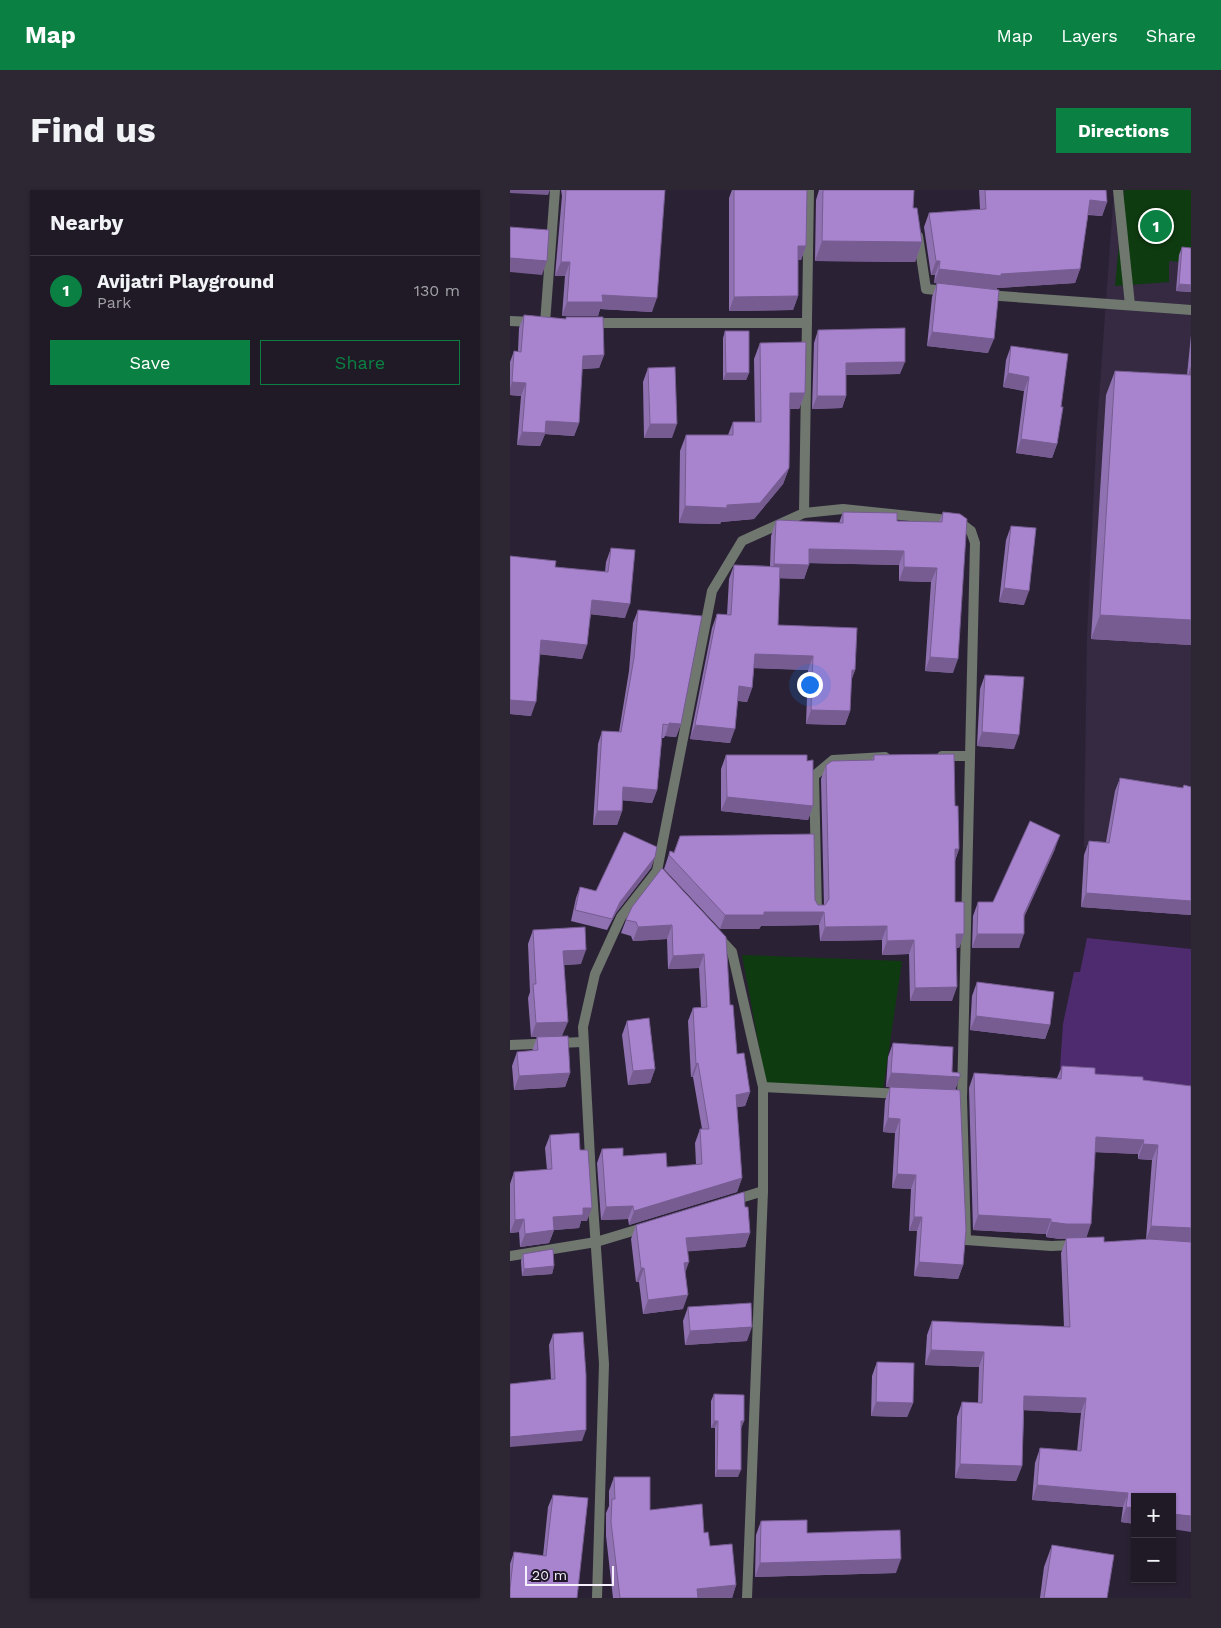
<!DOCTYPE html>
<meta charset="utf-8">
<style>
:root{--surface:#201a27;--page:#2d2733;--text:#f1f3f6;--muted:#a2a1a7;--line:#3d3844;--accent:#0b8043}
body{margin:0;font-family:"Work Sans",sans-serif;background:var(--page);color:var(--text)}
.controls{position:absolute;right:15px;bottom:15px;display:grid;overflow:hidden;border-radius:0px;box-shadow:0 1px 4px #0004}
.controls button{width:45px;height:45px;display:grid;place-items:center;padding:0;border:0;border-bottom:1px solid var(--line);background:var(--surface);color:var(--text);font:25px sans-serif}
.scale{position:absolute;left:15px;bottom:12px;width:89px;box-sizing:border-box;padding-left:5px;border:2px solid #f5f0fc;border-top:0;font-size:14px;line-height:18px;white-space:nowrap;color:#f5f0fc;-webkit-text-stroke:4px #201829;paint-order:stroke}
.you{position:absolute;left:299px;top:494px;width:18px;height:18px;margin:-12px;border:4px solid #fff;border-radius:50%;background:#1a73e8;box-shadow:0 0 0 8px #1a73e833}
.badge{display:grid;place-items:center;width:32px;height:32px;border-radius:50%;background:var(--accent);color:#fff;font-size:16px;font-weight:700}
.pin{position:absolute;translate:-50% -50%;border:2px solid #fff;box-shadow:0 1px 5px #0006}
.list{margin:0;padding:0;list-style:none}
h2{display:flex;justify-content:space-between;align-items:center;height:65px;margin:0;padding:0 20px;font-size:21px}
h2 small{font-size:16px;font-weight:400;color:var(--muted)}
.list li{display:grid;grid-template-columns:32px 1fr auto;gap:15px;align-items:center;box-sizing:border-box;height:70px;padding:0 20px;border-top:1px solid var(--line)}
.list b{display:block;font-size:19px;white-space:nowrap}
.list p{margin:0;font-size:16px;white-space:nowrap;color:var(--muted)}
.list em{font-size:16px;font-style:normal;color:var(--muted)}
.actions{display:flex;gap:10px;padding:15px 20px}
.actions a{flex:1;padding:11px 0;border:1px solid var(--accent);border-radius:0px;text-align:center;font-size:18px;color:var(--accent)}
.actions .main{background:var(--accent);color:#fff}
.map{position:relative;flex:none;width:681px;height:1408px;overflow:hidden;border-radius:0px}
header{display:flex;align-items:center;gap:30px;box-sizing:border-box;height:70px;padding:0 25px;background:var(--accent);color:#fff}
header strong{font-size:24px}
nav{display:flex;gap:28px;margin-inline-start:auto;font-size:18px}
.intro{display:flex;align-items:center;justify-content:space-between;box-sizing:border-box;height:120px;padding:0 30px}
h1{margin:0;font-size:35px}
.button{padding:12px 22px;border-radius:0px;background:var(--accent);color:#fff;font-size:18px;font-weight:700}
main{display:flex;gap:30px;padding:0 30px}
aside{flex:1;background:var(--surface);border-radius:0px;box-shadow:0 1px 4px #0004}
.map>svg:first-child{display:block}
.built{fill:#352a41}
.green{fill:#0f3b10}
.water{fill:#4e2b6f}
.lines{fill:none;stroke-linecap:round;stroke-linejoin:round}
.service{stroke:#6f776f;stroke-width:10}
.minor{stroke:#6f776f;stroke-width:10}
.wall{fill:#9072b2;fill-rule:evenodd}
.shaded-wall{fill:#765c91}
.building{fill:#a884cf;stroke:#765c91}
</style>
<header>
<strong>Map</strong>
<nav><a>Map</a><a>Layers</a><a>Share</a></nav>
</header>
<div class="intro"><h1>Find us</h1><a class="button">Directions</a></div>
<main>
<aside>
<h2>Nearby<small></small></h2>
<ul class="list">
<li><span class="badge">1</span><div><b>Avijatri Playground</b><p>Park</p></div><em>130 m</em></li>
</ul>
<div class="actions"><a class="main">Save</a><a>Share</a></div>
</aside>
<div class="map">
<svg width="681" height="1408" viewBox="0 0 681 1408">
<rect width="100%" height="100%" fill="#2a2234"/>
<polygon class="built" points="604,0 681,0 681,660 574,657 577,446 587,236"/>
<g class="green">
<polygon points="614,0 681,0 681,73 659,71 659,92 605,96"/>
<polygon points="232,765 392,771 373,900 256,894"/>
</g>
<polygon class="water" points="577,748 681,759 681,909 558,889 550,878 553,834 564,782 570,782"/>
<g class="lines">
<polyline class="service" points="668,119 681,120"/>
<g class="minor">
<polyline points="608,0 620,115"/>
<polyline points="408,46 416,99 437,101"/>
<polyline points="476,105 668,119"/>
<polyline points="0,131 24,132"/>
<polyline points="35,133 45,0"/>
<polyline points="81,133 297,133"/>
<polyline points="294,323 333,319 448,331 461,341 465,353 460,566"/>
<polyline points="432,566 460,566 452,908 439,907"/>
<polyline points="147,681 202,401 232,351 294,323 299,0"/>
<polyline points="307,723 304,586 323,570 375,567"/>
<polyline points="209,748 222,762 253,897 253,1001 237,1408"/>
<polyline points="0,855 73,852"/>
<polyline points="253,897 392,904"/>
<polyline points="452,908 456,1050 541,1056 565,1055"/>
<polyline points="221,1011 253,1001"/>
<polyline points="0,1066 86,1052 136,1037"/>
<polyline points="87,1408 94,1174 81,986 73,837 85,784 111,727 147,681 156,692"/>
</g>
</g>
<g class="wall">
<polygon points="51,0 155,0 142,122 90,119 88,126 52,126 55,86 45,86 52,6"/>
<polygon points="222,0 297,0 296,56 291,70 288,70 288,106 283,120 219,121 219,8"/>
<polygon points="309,0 404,0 403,18 412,52 405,72 305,71 306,10"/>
<polygon points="469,0 596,0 597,12 592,26 578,25 570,79 565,93 487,98 478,163 417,156 422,107 427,93 424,93 425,85 421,85 414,37 419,23 470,19"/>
<polygon points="672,57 681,102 666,101 669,65"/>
<polygon points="14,125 56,129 56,127 94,165 89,178 72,179 69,233 64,246 35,244 30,256 7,255 11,206 0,205 0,172 4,161 8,161 9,138"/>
<polygon points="308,140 390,184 336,185 336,206 332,218 302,219 304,153"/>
<polygon points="215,141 239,183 236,190 213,190 213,148"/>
<polygon points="681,145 681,455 581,449 596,205 605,181 677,185"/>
<polygon points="250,153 295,203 289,219 280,219 279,278 273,294 244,329 211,332 210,334 169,333 170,261 176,245 218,245 223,232 245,232 244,169"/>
<polygon points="501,156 551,217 547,254 542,268 506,263 514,201 493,197 496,170"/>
<polygon points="138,178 162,248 134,248 133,192"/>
<polygon points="333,322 387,331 429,332 433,322 443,483 415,481 421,392 389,391 389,375 299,373 294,389 270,388 268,435 345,480 341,491 340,521 335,535 296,534 298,480 244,478 242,498 237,512 228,511 220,553 180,549 202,438 207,424 217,425 219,389 224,375 260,376 261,346 266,331 329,333"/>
<polygon points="501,336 514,415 489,412 496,350"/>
<polygon points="101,358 115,428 81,424 72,469 30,464 21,526 0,524 0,366 45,377 95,382 96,372"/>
<polygon points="128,420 171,534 166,547 155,546 154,548 152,548 147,600 142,613 112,610 112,621 107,635 83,635 88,554 92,541 109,542 119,481 123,433"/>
<polygon points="475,485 504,559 467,556 470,499"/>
<polygon points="216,565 297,571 303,616 298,630 211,621 211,579"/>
<polygon points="364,565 445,616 449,659 445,671 445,712 454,744 449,758 446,758 442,811 400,811 399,764 372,765 372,750 310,751 309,735 251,736 249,739 210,739 154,679 160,661 164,662 170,646 305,710 308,715 314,715 311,589 316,575 362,570"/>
<polygon points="610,588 672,598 674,595 681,597 681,725 571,717 574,665 579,651 596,652 605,601"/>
<polygon points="545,659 514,727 509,758 462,758 463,726 468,712 483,712"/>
<polygon points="145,667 141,678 106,723 97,740 61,731 66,708 70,697 86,701"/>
<polygon points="152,678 220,815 227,864 240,902 235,916 227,917 232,988 227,1002 119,1035 118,1029 91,1030 87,973 92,959 113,966 157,977 186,975 185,953 190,939 192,939 183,887 181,887 178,831 183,818 191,817 189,778 158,779 157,749 123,751 121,746 111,743 116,730"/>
<polygon points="23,740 71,774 54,775 52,846 60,883 55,897 4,900 2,876 7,862 22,861 27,847 21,847 18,808 20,802 18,754"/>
<polygon points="467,792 540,835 535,849 460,840 462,806"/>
<polygon points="117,831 145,879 140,893 118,895 112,845"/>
<polygon points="383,853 442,882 445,900 453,1075 448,1089 404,1086 407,1041 399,1041 401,999 382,998 385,943 373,942 375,911 380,897 376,897 378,867"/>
<path d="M552,876L585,884L681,896L625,1307V1334L611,1332L613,1317L522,1310L525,1273L530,1258L567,1261L571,1223L514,1220L512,1276L506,1291L445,1288L447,1227L452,1212L468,1213L469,1177L415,1175L417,1145L422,1131L554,1137L551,1063L556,1049H550L536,1047V1044L463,1040L459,898L464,883L547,888ZM585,962L628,964V969L642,970L636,1050L594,1052L576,1048Z"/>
<polygon points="40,945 70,960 77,1031 71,1031 69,1038 44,1040 39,1053 10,1057 9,1042 0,1043 0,994 4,982 37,980 35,958"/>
<polygon points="235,1017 240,1043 235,1057 178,1061 175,1083 173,1119 133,1124 129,1092 126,1092 121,1049 126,1035"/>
<polygon points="13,1064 44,1076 42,1084 12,1086 11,1071"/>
<polygon points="178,1117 237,1151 175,1155 173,1131"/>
<polygon points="43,1144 72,1251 41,1190 39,1155"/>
<polygon points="367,1172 403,1213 397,1227 361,1226 362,1186"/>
<polygon points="204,1204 234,1231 231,1238 228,1287 205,1287 205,1238 201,1238 201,1211"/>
<polygon points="104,1287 140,1320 194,1343 200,1356 226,1395 222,1408 103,1408 96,1346 96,1323 99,1316 99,1301"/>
<polygon points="43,1305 67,1408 0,1408 0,1374 4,1362 33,1366 38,1317"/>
<polygon points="251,1331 297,1343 386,1383 245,1387 246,1345"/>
<polygon points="542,1355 597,1408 530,1408 534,1377"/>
</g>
<g class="shaded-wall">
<polygon points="0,0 40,0 38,5 0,3"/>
<polygon points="580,10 597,12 592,26 575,24"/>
<polygon points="312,51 412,52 405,72 305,71"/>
<polygon points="288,56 296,56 291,70 282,70"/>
<polygon points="0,68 37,71 32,85 0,82"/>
<polygon points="426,71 430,71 425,85 421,85"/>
<polygon points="51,72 60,72 55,86 45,86"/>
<polygon points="429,79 491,84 570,79 565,93 487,98 486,100 424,93"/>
<polygon points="669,94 681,95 681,102 666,101"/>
<polygon points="92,105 147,108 142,122 90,119 88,126 52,126 57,112"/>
<polygon points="288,106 283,120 219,121 224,107"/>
<polygon points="422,142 484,149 478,163 417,156"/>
<polygon points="94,165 89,178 69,179 73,166"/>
<polygon points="395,172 390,184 331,185 336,173"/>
<polygon points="681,176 681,188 677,188"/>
<polygon points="216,183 239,183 236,190 213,190"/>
<polygon points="498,183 519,187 514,201 493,197"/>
<polygon points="2,192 16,193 11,206 0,205 0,198"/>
<polygon points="280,203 295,203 289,219 274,219"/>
<polygon points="307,206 336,206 332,218 302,219"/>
<polygon points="36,231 69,233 64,246 35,244 30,256 7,255 12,242"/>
<polygon points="140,234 167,234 162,248 134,248"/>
<polygon points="511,249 547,254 542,268 506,263"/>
<polygon points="279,278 273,294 244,329 211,332 210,334 169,333 175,316 217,315"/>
<polygon points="299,359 394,361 389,375 294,373"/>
<polygon points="264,374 299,375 294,389 259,388"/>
<polygon points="394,377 427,378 421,392 389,391"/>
<polygon points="494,398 519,401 514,415 489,412"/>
<polygon points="82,410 120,414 115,428 77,424"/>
<polygon points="590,425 681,430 681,455 581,449"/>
<polygon points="31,450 77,455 72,469 26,464"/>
<polygon points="245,464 303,466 298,480 240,478"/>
<polygon points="420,467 448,469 443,483 415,481"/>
<polygon points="342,480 345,480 340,494"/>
<polygon points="229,496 242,498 237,512 224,510"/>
<polygon points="0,510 26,512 21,526 0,524"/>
<polygon points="301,520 340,521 335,535 296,534"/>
<polygon points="159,533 171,534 166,547 155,546"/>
<polygon points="185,535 225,539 220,553 180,549"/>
<polygon points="472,542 509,545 504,559 467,556"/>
<polygon points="113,597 147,600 142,613 108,610"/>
<polygon points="217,607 303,616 298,630 211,621"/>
<polygon points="87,621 112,621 107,635 83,635"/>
<polygon points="550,645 545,659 509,738 514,724"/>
<polygon points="445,659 449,659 444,672"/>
<polygon points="145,667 141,678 106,723 97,740 102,729 110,712"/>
<polygon points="576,703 681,711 681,725 571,717"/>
<polygon points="254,722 314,722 309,735 251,736 249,739 210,739 215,725"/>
<polygon points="162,735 157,749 123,751 128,737"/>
<polygon points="377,736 372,750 310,751 315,737"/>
<polygon points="446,744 454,744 449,758 441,758"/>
<polygon points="467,744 514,744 509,758 462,758"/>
<polygon points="404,750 399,764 372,765 377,751"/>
<polygon points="76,760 71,774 48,775 53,761"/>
<polygon points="194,764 189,778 158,779 163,766"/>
<polygon points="447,797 442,811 400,811 405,798"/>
<polygon points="466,826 540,835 535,849 460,840"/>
<polygon points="58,832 52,846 21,847 26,833"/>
<polygon points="188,873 183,887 181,887 186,874"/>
<polygon points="145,879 140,893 118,895 123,881"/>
<polygon points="60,883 55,897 4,900 9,886"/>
<polygon points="381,883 450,887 445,901 376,897"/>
<polygon points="240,902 235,916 221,918 226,905"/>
<polygon points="378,928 390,929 385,943 373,942"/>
<polygon points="586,947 634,950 628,964 581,962"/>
<polygon points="633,954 648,955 642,970 628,969"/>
<polygon points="387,984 406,985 401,999 382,998"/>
<polygon points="232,988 227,1002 119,1035 124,1021"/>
<polygon points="123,1016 118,1029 91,1030 96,1017"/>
<polygon points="73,1018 82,1018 77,1031 71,1031 69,1038 44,1040 39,1053 10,1057 15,1044 43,1027"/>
<polygon points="468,1025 541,1029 536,1044 463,1040"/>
<polygon points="404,1027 412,1027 407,1041 399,1041"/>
<polygon points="14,1029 9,1042 0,1043 5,1030"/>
<polygon points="541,1032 581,1034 576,1049 550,1049 536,1047"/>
<polygon points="641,1036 681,1038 681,1053 636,1050"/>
<polygon points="240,1043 235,1057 171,1062 176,1048"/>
<polygon points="179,1072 174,1086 174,1073"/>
<polygon points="409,1072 453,1075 448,1089 404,1086"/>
<polygon points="44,1076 42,1084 12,1086 14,1079"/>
<polygon points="131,1078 134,1078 129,1092 126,1092"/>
<polygon points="178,1105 173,1119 133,1124 138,1110"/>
<polygon points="242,1137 237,1151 175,1155 180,1141"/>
<polygon points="421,1160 474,1162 469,1177 415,1175"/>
<polygon points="514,1206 576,1208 571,1223 509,1220"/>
<polygon points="366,1212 403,1213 397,1227 361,1226"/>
<polygon points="204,1231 208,1231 205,1238 201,1238"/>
<polygon points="231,1231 234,1231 231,1238"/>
<polygon points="76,1240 72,1251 0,1257 0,1247"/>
<polygon points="450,1274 512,1276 506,1291 445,1288"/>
<polygon points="207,1280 231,1280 228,1287 205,1287"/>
<polygon points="527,1295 618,1303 613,1317 522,1310"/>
<polygon points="616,1317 625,1318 625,1334 611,1332"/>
<polygon points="662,1324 681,1326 681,1342 662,1339"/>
<polygon points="391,1369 386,1383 245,1387 250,1373"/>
<polygon points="226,1395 222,1408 184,1408 187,1399"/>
</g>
<g class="building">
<polygon points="56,0 155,0 147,108 92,105 93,112 57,112 60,72 51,72"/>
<polygon points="224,0 297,0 296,56 288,56 288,106 224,107"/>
<polygon points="313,0 404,0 403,18 407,18 412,52 312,51"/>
<polygon points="475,0 596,0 597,12 580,10 570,79 491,84 491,86 429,79 430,71 426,71 419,23 476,19"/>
<polygon points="0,37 39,40 37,71 0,68"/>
<polygon points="672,57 681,58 681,95 669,94"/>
<polygon points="427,93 489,100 484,149 422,142"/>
<polygon points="14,125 56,129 56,127 93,127 94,165 73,166 69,233 36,231 35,243 12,242 16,193 2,192 4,161 11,162"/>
<polygon points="395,138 395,172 336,173 336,206 307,206 308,140"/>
<polygon points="215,141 239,141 239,183 216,183"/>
<polygon points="296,152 295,203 280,203 279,278 250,313 217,315 217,318 175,316 176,245 223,245 223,232 251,232 250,153"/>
<polygon points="501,156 558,164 551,217 553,217 547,254 511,249 519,187 498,183"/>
<polygon points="165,177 167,234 140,234 138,178"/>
<polygon points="605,181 681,185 681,430 590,425"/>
<polygon points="333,322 387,323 387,331 432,332 433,322 450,324 457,329 448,469 420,467 427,378 394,377 394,361 299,359 299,375 264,374 266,331 269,330 333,333"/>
<polygon points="501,336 526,338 519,401 494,398"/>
<polygon points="101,358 125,360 120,414 82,410 77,455 31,450 26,512 0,510 0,366 46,371 45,377 98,382"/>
<polygon points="224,375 270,377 268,435 347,438 345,480 342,480 340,521 301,520 303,466 245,464 242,498 229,496 225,539 185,535 207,424 221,425"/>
<polygon points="128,420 192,426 171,534 159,533 159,535 153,534 147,600 113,597 112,621 87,621 92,541 111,542 124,468"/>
<polygon points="475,485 514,487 509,545 472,542"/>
<polygon points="444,564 445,616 448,616 449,659 445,659 445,712 454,712 454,744 446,744 447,797 405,798 404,750 377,751 377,736 315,737 314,722 254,722 254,725 215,725 159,665 160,661 164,663 170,646 304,644 305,710 308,715 315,715 319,709 316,575 322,571 364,570 364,565"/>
<polygon points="216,565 297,565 297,571 303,570 303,616 217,607"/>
<polygon points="610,588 673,598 674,595 681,597 681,711 576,703 579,651 599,653"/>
<polygon points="520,631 550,645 514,724 514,744 467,744 468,712 483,712"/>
<polygon points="114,642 147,657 145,667 110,712 102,729 65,720 70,697 86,701"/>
<polygon points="152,678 216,747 220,815 223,815 227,864 234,863 240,902 226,905 232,988 124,1021 123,1016 96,1017 92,959 113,958 113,966 156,963 157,977 192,974 190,939 199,939 188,873 186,874 183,818 197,817 194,764 163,766 162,735 128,737 126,732 116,730 122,717"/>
<polygon points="75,737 76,760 53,761 58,832 26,833 23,794 26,794 23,740"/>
<polygon points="467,792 544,802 540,835 466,826"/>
<polygon points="139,828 145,879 123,881 117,831"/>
<polygon points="58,846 60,883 9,886 7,862 28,860 27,847"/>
<polygon points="383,853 443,857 442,882 450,883 450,887 381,883"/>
<polygon points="552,876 585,878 585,884 633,887 633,890 681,896 681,1038 641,1036 648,955 633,954 634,950 586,947 581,1034 556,1034 541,1032 541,1029 468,1025 464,883 551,889"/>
<polygon points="380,897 450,900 456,1040 453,1075 409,1072 412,1027 404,1027 406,985 387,984 390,929 378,928"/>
<polygon points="69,943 70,960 78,960 82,1018 73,1018 73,1025 43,1027 44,1040 15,1044 14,1029 5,1030 4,982 42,979 40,945"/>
<polygon points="234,1002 235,1017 238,1017 240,1043 176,1048 179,1072 174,1073 178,1105 138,1110 134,1078 131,1078 126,1035"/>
<polygon points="594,1047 594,1052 640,1049 681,1052 681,1326 662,1324 662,1307 625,1307 625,1318 616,1317 618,1303 527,1295 530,1258 571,1261 576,1208 514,1206 512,1276 450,1274 452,1212 472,1213 474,1162 421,1160 422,1131 560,1137 556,1048"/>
<polygon points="43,1059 44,1076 14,1079 13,1064"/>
<polygon points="241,1113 242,1137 180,1141 178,1117"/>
<polygon points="73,1142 76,1185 76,1240 0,1247 0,1194 45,1189 43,1144"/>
<polygon points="367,1172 404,1173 403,1213 366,1212"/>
<polygon points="204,1204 234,1205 234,1231 231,1231 231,1280 207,1280 208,1231 204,1231"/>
<polygon points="104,1287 140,1287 140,1320 192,1314 194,1343 198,1342 200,1356 222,1354 226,1395 187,1399 188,1408 110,1408 101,1332 102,1309 105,1309"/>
<polygon points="43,1305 78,1308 67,1408 0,1408 0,1399 4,1362 36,1366"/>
<polygon points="297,1330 297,1343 390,1340 391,1369 250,1373 251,1331"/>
<polygon points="542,1355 604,1365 597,1408 534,1408"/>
</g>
</svg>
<div class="controls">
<button>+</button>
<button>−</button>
</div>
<div class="scale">20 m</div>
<div class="you"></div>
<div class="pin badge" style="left:646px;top:36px">1</div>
</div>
</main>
